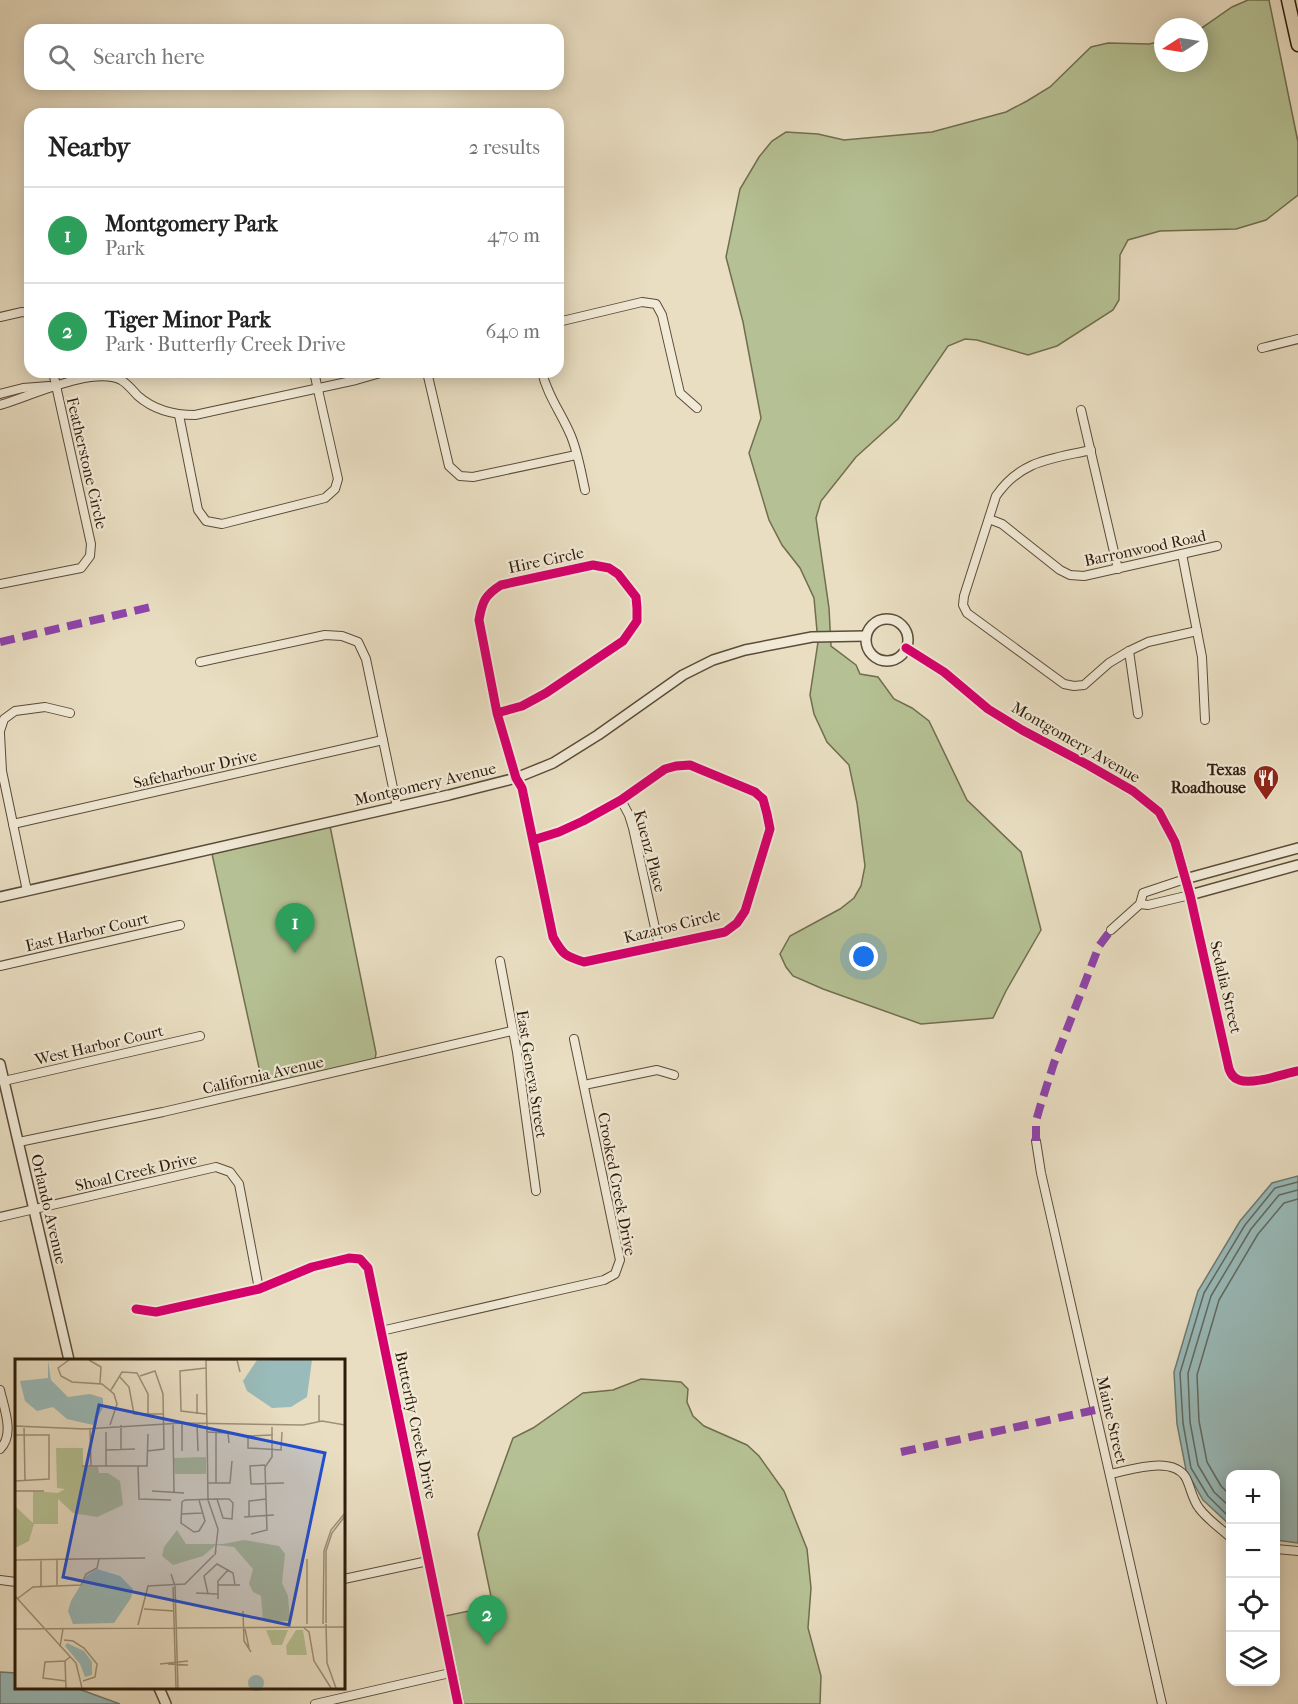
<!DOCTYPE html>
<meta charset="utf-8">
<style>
:root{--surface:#fff;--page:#f6f6f6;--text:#222;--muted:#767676;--line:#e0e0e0;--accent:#7c3aed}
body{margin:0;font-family:"IM FELL French Canon",serif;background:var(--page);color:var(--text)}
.controls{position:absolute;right:18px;bottom:18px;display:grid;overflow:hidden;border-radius:12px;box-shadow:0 3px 15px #0003}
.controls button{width:54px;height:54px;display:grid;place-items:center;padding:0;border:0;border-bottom:2px solid var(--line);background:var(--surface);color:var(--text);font:30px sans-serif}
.compass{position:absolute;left:1154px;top:18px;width:54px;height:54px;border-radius:50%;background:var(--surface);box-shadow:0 3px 15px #0003;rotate:258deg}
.you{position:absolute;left:864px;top:957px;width:21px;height:21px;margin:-15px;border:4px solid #fff;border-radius:50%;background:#1a73e8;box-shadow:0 0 0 9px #1a73e833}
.badge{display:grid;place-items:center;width:39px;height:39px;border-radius:50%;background:var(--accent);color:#fff;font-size:20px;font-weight:700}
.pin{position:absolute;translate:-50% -50px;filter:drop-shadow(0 2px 3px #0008)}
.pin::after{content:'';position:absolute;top:32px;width:21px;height:18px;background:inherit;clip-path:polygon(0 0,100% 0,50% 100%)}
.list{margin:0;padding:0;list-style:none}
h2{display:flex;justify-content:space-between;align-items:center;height:78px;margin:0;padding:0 24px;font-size:26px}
h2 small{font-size:20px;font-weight:400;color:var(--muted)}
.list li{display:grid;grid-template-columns:39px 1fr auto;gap:18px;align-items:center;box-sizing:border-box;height:96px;padding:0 24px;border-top:2px solid var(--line)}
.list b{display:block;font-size:22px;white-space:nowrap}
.list p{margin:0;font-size:20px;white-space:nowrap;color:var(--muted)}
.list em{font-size:20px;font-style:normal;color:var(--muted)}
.icon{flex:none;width:33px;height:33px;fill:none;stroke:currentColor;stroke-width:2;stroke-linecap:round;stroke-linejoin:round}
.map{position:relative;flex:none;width:1298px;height:1704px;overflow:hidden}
.search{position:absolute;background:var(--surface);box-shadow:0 3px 15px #0003;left:24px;top:24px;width:540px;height:66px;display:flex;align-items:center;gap:15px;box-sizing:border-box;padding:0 21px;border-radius:18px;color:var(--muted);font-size:22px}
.panel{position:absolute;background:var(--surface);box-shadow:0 3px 15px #0003;left:24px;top:108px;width:540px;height:270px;border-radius:18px}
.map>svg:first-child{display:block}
.green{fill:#b5c194;stroke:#706e4f;stroke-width:1.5}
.water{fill:#99bbba;stroke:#6d7b74;stroke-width:1.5}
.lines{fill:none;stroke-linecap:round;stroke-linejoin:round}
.shore{stroke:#626a62;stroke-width:1.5}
.minor-casing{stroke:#5b4b38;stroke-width:10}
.tertiary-casing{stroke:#5b4b38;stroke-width:12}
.trunk-casing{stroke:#2c1a0a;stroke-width:15}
.minor{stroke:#f1ead7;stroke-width:8}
.tertiary{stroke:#f1ead7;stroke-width:9}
.trunk{stroke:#e9dec2;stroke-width:12}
.quiet{stroke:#8e44ad;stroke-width:8;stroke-dasharray:15 8;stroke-linecap:butt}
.cycleway-casing{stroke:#f1ead7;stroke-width:13}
.cycleway{stroke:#d6006c;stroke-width:9}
.labels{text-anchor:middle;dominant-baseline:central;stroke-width:4.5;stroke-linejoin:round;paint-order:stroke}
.street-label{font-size:16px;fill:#2c1a0a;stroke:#f1ead7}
.poi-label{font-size:16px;font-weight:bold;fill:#2c1a0a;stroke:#f1ead7;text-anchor:end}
.inset-road{fill:none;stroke:#9d9078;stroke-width:1.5}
.view{fill:#1d4ed8;fill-opacity:0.15;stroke:#1d4ed8;stroke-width:3}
.inset-edge{fill:none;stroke:#2c1a0a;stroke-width:3}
</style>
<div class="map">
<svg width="1298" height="1704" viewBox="0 0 1298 1704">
<rect width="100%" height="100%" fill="#e9dec2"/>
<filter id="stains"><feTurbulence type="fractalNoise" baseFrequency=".00333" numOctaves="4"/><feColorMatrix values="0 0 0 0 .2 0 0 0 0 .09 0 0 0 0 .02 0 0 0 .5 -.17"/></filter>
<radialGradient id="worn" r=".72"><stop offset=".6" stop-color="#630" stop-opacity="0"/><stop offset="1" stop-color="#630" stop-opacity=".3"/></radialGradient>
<g class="green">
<polygon points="1248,0 1269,0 1298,142 1298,195 1266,220 1236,229 1160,231 1128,240 1120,255 1119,300 1113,310 1057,346 1028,355 977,340 965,339 948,346 898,419 856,457 821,501 816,518 829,608 831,646 856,665 860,674 878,677 894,699 912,708 929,721 967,800 1021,852 1041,930 1006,991 993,1018 921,1024 823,989 793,976 786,967 780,954 790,936 840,909 854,898 861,886 865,866 857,803 849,765 827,742 814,714 810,695 818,642 814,598 800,568 782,545 769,520 749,453 761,418 743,322 726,257 740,189 759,157 772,141 786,132 818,134 844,140 932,132 1006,112 1027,101 1050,87 1091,47 1108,43 1149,44 1163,41 1163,63 1199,63 1199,30 1232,7"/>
<polygon points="330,826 376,1053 375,1060 263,1086 212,854"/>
<polygon points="641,1379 681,1382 688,1389 687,1402 693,1416 704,1426 747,1445 759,1456 784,1491 807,1549 811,1588 808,1628 821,1676 820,1704 464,1704 445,1616 493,1606 478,1534 513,1438 533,1428 583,1393 613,1390"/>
</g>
<g class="water">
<polygon points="1298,1176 1298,1543 1276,1540 1276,1474 1230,1474 1230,1525 1203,1500 1186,1470 1177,1424 1174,1372 1198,1291 1240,1221 1272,1183"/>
<polygon points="0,1672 16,1673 16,1688 76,1688 120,1704 0,1704"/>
</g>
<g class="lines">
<g class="shore">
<polyline points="1230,1495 1221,1486 1207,1462 1199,1421 1197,1375 1219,1300 1258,1234 1284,1203 1298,1199"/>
<polyline points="1230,1507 1214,1492 1198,1465 1190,1422 1188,1373 1211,1296 1251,1229 1279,1195 1298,1190"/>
<polyline points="1230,1518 1208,1496 1191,1468 1183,1423 1180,1373 1204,1293 1245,1225 1275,1188 1298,1182"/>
</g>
<g class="minor-casing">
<g id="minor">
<polyline points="0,317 22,312 30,313"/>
<polyline points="558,322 642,302 656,304 662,315 680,393 697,408"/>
<polyline points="1262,348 1298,339"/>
<polyline points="427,372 449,466 460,476 473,477 576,455"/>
<path d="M542,372C547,395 562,414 571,436C578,453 581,472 585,490"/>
<polyline points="0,394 23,388 49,386"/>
<path d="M0,405C31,396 92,366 121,380C128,384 133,391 138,396C154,410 174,415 195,415L356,380L384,372"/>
<polyline points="1081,410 1118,569"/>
<polyline points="179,415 198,510 206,521 222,524 325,498 335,489 338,479 314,372"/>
<path d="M1091,450C1051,459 1021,460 996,496L964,596L963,605L967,613L1064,684L1074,686L1084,685L1109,663L1129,651L1148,642L1197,631"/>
<polyline points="989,519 1002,524 1060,570 1070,575 1084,576 1217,546"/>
<polyline points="1182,554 1202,657 1205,720"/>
<polyline points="0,584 81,568 90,556 91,544 53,372"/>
<polyline points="1129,651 1138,714"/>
<polyline points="200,662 325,635 342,636 358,642 366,659 397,807"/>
<path d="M497,713L522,706L546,693L623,641L637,621V608L636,597L618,574L609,568L593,565L501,585C485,595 482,602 479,620L497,713L516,778L522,788L553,937C563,955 565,956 584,962L725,932L737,923L745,911L770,829L767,814L763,799L755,792L690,765L676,766L665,769L621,800L583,821L559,832L533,840"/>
<polyline points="0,731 4,719 15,711 45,707 70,713"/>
<polyline points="0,734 2,771 27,891"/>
<polyline points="621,800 629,815 633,828 659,946"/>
<polyline points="13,824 383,740"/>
<path d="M1140,904L1148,905L1190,895L1229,1069C1231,1074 1233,1078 1239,1080C1253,1085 1283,1074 1298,1071"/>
<polyline points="1111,930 1140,904 1143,893 1185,879"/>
<polyline points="500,961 517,1052 536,1191"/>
<polyline points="0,966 180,925"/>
<polyline points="4,1081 200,1036"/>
<polyline points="584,1085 657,1070 674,1075"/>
<polyline points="1036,1141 1041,1173 1162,1704"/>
<polyline points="19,1142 163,1112 512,1031"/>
<polyline points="0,1217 216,1167 230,1172 239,1184 259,1289"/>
<polyline points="136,1309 156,1312 259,1289 312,1267 349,1258 360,1259 368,1268 458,1704"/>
<polyline points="381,1331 604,1280 615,1274 620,1260 574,1039"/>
<path d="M0,1390C4,1408 15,1435 0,1449"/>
<path d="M1110,1474C1131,1470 1173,1455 1186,1478C1191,1488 1192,1499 1199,1508C1207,1519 1220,1528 1230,1537"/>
<polyline points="1276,1549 1298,1551"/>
<polyline points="344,1579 428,1561"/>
<polyline points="0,1580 16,1582"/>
<polyline points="315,1704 450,1673"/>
</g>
</g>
<g class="tertiary-casing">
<g id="tertiary">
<circle cx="887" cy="640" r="21"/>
<polyline points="906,648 944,672 988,709 1022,730 1088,765 1133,791 1159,812 1175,842 1190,895 1298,865"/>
<polyline points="1185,879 1298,848"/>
<polyline points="0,897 449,795 516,778 553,763 598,735 683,675 713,660 745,650 812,637 866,636"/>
<polyline points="0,1064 69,1360"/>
<polyline points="159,1688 166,1704"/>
</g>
</g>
<g class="trunk-casing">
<polyline id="trunk" points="1288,0 1298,45"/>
</g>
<use href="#minor" class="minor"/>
<use href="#tertiary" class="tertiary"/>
<use href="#trunk" class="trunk"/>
<g class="quiet">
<polyline points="0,642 155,606"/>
<polyline points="1036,1141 1036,1121 1040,1107 1054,1063 1099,946 1111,930"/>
<polyline points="901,1452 1095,1410"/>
</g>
<g class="cycleway-casing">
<g id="cycleway">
<path d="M906,648L944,672L988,709L1022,730L1088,765L1133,791L1159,812L1175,842L1190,895L1229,1069C1231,1074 1233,1078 1239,1080C1253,1085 1283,1074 1298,1071"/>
<path d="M497,713L522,706L546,693L623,641L637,621V608L636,597L618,574L609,568L593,565L501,585C485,595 482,602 479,620L497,713L516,778L522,788L553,937C563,955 565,956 584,962L725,932L737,923L745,911L770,829L767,814L763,799L755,792L690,765L676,766L665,769L621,800L583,821L559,832L533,840"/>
<polyline points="136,1309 156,1312 259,1289 312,1267 349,1258 360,1259 368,1268 458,1704"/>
</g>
</g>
<use href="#cycleway" class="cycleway"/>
</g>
<defs>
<g id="restaurant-pin" transform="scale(1.35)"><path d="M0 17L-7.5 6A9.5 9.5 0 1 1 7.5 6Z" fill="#8f2418" stroke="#f1ead7"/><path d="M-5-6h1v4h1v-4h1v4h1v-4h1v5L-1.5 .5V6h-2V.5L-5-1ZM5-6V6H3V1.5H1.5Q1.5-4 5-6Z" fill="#fff"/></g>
</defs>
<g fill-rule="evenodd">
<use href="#restaurant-pin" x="1266" y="778"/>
</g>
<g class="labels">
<g class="street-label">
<text transform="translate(87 463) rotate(77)">Featherstone Circle</text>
<text transform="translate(1145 548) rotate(-12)">Barronwood Road</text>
<text transform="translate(546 560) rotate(-12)">Hire Circle</text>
<text transform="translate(1076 742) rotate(30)">Montgomery Avenue</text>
<text transform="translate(195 769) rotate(-13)">Safeharbour Drive</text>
<text transform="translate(425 784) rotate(-13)">Montgomery Avenue</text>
<text transform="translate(650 851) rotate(75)">Kuenz Place</text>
<text transform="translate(672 926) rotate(-14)">Kazaros Circle</text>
<text transform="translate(87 932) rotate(-13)">East Harbor Court</text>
<text transform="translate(1226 987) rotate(77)">Sedalia Street</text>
<text transform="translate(99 1045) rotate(-13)">West Harbor Court</text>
<text transform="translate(532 1074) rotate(81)">East Geneva Street</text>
<text transform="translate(263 1075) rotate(-13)">California Avenue</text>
<text transform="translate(136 1172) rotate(-13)">Shoal Creek Drive</text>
<text transform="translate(617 1184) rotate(79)">Crooked Creek Drive</text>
<text transform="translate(49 1209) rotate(77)">Orlando Avenue</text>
<text transform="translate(1112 1420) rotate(77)">Maine Street</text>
<text transform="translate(416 1425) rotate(78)">Butterfly Creek Drive</text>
</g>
<g class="poi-label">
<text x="1246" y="769">Texas<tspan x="1246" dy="18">Roadhouse</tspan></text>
</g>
</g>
<g transform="translate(15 1359)">
<rect width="330" height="330" fill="#e9dec2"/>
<path d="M41,89H68V108H83L84,114H93L105,122L108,146L82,158L58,154L43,140V165H19L14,182L0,189V147L18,164V132L43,134L50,130L42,129ZM191,98V115H160L159,99ZM162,171L171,185H208L229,181L264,187L270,195L267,224L273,237L275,262H248L246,237L238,233L234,225L238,210L219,188L201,186L188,197L158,206L147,197L149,188ZM251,271H273L267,286H257ZM281,271H288L292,296H272L271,287Z" fill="#b5c194"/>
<path d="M33,1L36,21L53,38L75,35L88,39V49L78,66L52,60L38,48L22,52L10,42L5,22L33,19ZM242,1H297L292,38L276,48L257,49L232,32L228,22ZM82,210L105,217L118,230L116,239L99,264L58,265L53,252L56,242L71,217ZM52,284L69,292L77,303V316L70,318L65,305L50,287ZM233 324a8 8 0 1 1 16 0a8 8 0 1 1-16 0Z" fill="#99bbba"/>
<path class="inset-road" d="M54,1L43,9L46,17L57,23L87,25L99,35L102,45L95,66M74,1L86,8L85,24M191,1L193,141L203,170L200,196L201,191M191,1H222L225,13M191,9L165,12L166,52L191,55M104,17L114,28L119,55H149M125,17L140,12L148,35L149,90L132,92M96,31L107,13L122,14L133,35V55M182,35V55M304,62V36M167,64V92M182,64L183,92M158,65L159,133M106,66V91M0,67L70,70L167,64L288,66L307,62L330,66M9,67L10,122M75,69L76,107M91,73V107M191,73L213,74L214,84M201,73V124M0,76H34V120L0,122M258,76L233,77V89L266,91L267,73M91,91L120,90M250,106L235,107L236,125L269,124M67,107H132L133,75M123,107L124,140L156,141M192,124H215L217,102M0,132H29M137,132L169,134M184,141L190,162L184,172L179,173L166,164L167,143L170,141L202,140H214L218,144L217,160L208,159L202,140M166,155L187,154M229,158L259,156M234,158V142L251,140M236,175L252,171L250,108L257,98V68M26,200V227M292,200V265M0,201L130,199M156,215L160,227L163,329M42,226V200M203,226H225M158,228L161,329M181,234L203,235M193,235L189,217L202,205L218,214L220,226M0,237L61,304L67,329M2,240L18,228L66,226L71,215L82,209L84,200M203,240V222L213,211M129,250L159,252M228,252L229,282L236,293M311,264V192L317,174L330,157M308,265L309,192L316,171L330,154M311,265L312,304L321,329M123,266L133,227L170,225L199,196M289,269L294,273L299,302L316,329M0,270L330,268M230,270L234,289M49,281L58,282L69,289L82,305L80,318L68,322M45,288L48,270M50,302L30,303L28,319L51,322M145,305L173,302M153,305L173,306M51,329L50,302L55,298"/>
<path class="view" d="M84,46L310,94L274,266L48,218Z"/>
<rect width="330" height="330" class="inset-edge"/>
</g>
<rect width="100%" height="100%" filter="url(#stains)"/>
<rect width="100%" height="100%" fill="url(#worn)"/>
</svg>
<div class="controls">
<button>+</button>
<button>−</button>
<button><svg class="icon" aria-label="locate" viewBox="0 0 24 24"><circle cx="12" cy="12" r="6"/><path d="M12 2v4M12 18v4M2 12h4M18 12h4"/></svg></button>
<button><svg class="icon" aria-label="layers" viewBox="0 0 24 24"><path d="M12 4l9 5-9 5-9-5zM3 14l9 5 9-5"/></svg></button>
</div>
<svg class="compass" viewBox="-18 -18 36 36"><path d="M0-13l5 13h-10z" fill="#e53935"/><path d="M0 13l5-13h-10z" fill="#767676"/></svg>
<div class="you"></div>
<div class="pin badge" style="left:295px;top:953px;background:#2e9e5b">1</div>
<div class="pin badge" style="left:487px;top:1645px;background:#2e9e5b">2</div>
<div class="search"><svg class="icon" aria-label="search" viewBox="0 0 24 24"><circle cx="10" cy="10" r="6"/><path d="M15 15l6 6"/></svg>Search here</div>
<section class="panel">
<h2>Nearby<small>2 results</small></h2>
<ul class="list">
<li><span class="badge" style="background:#2e9e5b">1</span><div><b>Montgomery Park</b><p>Park</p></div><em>470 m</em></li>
<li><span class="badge" style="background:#2e9e5b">2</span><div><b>Tiger Minor Park</b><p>Park · Butterfly Creek Drive</p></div><em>640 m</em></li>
</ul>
</section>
</div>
